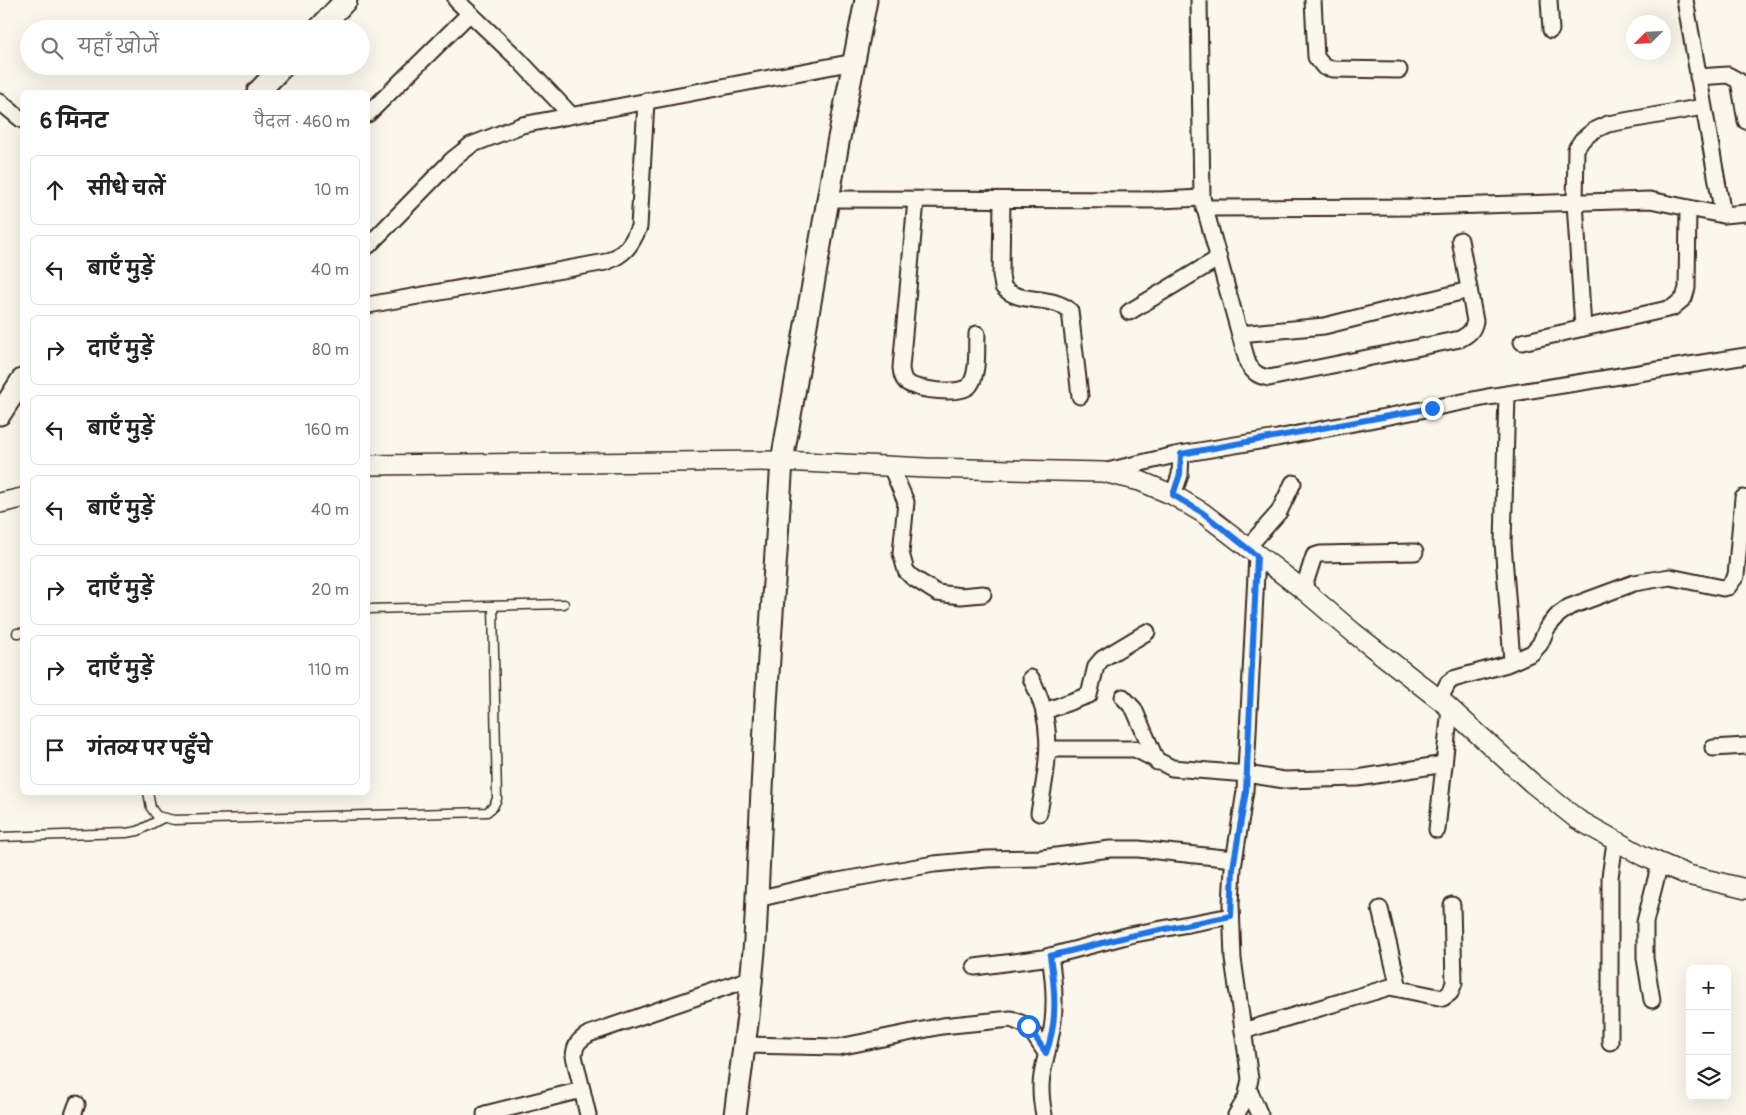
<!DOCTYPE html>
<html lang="hi">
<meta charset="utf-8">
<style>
:root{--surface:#fff;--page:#f2f2f2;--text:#222;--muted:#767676;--line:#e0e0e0}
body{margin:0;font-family:Pangolin,"Playpen Sans Deva",sans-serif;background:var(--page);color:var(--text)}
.controls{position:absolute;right:15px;bottom:15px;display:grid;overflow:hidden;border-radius:8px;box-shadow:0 5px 20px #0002}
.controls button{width:45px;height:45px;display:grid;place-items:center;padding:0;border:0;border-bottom:1px solid var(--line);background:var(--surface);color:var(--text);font:25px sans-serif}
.compass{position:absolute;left:1626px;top:15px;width:45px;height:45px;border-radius:50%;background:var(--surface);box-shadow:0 5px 20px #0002;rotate:246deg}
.stop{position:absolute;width:15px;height:15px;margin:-11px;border:4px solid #1a73e8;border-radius:50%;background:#fff}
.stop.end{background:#1a73e8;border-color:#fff;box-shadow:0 1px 5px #0008}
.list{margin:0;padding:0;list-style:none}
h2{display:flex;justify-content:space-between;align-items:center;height:65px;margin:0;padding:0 20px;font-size:21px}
h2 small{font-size:16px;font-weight:400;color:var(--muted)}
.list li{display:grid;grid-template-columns:32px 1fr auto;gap:15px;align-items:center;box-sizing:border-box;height:70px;margin:0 10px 10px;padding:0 10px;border:1px solid var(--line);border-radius:8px}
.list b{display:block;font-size:19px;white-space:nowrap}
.list em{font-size:16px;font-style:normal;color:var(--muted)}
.icon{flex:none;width:28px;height:28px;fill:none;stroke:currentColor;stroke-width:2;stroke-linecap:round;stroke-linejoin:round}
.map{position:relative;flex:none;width:1746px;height:1115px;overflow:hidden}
.search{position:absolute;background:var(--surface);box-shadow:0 5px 20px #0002;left:20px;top:20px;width:350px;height:55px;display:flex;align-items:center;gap:12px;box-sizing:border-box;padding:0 18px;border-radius:28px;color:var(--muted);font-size:19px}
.panel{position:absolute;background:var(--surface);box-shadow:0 5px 20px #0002;left:20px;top:90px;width:350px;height:705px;border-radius:8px}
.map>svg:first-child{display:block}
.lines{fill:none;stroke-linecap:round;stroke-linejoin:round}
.service-casing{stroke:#3b2a1e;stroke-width:11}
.minor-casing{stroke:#3b2a1e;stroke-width:19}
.tertiary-casing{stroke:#3b2a1e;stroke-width:22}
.secondary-casing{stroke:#3b2a1e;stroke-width:25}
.service{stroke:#fbf7ec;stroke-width:8}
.minor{stroke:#fbf7ec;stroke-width:15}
.tertiary{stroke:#fbf7ec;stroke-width:19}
.secondary{stroke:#fbf7ec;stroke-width:21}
.route{stroke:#1a73e8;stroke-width:6}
</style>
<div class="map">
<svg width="1746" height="1115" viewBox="0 0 1746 1115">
<rect width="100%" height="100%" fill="#fbf7ec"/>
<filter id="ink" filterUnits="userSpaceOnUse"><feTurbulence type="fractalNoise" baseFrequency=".02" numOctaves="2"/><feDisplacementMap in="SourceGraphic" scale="10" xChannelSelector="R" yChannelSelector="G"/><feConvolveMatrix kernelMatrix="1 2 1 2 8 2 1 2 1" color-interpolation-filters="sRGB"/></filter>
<g filter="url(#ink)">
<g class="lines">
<g class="service-casing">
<g id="service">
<polyline points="368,609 564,604"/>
<polyline points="17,633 22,633"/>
<polyline points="148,792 151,808 157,816 174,820 487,812 493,807 497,799 493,606"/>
<polyline points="0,837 126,833 138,831 163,818"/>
</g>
</g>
<g class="minor-casing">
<g id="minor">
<polyline points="456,0 517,58 571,115"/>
<path d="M1199,0L1202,198L1248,364C1254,373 1258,376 1269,378L1460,339C1469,334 1473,331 1475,321L1460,240"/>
<polyline points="1313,0 1316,57 1324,67 1333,69 1399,70"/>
<polyline points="1549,0 1551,30"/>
<polyline points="1685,0 1723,215"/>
<polyline points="1698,77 1728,75 1739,81 1746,121"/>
<polyline points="0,102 22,120"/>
<polyline points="368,114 470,13"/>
<polyline points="828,199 1161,200 1202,198"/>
<path d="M916,200L901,368C902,374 902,378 906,382C915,390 962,396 970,385C979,372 976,349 977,334"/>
<path d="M1002,200L1001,275L1003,287C1018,305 1052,294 1070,311L1080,396"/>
<polyline points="1204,208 1417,207 1650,200 1723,215 1746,213"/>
<polyline points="368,246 452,160 471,145 522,125 854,62"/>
<path d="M368,305L606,262C625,254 631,246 639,227L646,101"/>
<polyline points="1129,312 1219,258"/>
<polyline points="1583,328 1575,202 1576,149 1582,140 1593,131 1608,124 1703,107"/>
<polyline points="1240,334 1324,326 1469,290"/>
<polyline points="1522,342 1672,308 1684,298 1687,288 1688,208"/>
<polyline points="1507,394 1503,543 1512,661"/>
<polyline points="891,467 906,502 901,553 906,571 912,577 937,593 961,596 983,594"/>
<polyline points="1103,472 1175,455 1277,438 1488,397 1746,356"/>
<polyline points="1173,495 1180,475 1181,454"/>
<polyline points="1247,548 1279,512 1293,483"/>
<polyline points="1303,590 1314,556 1320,554 1415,552"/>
<path d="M1031,678C1056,726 1048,761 1039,813"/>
<polyline points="1123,697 1134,709 1157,762"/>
<polyline points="1439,700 1448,683 1453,679 1507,664 1532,653 1540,644 1547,628 1558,615 1569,607 1634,583 1670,577 1723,588 1728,587 1736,576 1743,498"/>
<polyline points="1045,711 1089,695 1096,666 1102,659 1147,632"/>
<polyline points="1713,748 1746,746"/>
<polyline points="1049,749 1135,749 1172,768 1247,774 1284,780 1358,778 1444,764"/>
<polyline points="1437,830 1450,709"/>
<polyline points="757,899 821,884 934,864 987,859 1041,858 1110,849 1138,849 1234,859"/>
<polyline points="1380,909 1399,988"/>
<polyline points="975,967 1043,958 1130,935 1231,916"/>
<polyline points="1652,1000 1645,958 1645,922 1660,863"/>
<polyline points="1243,1031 1390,987 1443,998 1450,993 1454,983 1452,905"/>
<polyline points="1610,1042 1610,877 1615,842"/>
<polyline points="744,1045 839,1047 942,1026 1011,1019 1028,1026 1046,1053"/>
<polyline points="1249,1090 1260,1115"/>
<polyline points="485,1114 582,1090"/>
<polyline points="73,1115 77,1104"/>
<path d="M588,1115L574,1056C575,1044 579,1040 589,1034L752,978"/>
<path d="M1044,1115C1036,1075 1046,1065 1052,1029C1056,1004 1054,980 1050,956"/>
<polyline points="1236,1115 1246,1098 1250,1079 1233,959 1231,904 1233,868 1245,791 1257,555"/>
</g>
</g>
<g class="tertiary-casing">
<g id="tertiary">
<polyline points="368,465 782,461 926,468 1103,472 1140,481 1173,495 1203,513 1306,592 1354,633 1445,704 1532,783 1577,819 1643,856 1688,875 1746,889"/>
<polyline points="0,503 22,498"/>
</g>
</g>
<g class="secondary-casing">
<g id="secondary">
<polyline points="319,29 346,0"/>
<polyline points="258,92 283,66"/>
<polyline points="0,414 22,380"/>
<polyline points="735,1115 748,1016 755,940 766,704 782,461 838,143 866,0"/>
</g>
</g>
<use href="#service" class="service"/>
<use href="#minor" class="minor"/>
<use href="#tertiary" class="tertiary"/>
<use href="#secondary" class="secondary"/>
</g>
</g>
<g class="lines" filter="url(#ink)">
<path class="route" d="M1028,1026L1046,1053C1058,1022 1055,988 1050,956L1130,936L1231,916L1233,868L1246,791L1257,556L1203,513L1173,495L1180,474L1181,454L1432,408"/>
</g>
</svg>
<div class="controls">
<button>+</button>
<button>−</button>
<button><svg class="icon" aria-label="layers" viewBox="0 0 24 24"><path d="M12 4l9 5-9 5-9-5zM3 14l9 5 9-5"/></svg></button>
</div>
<svg class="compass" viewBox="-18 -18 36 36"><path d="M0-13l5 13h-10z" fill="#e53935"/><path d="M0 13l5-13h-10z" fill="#767676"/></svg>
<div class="stop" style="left:1028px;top:1026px"></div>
<div class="stop end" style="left:1432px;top:408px"></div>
<div class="search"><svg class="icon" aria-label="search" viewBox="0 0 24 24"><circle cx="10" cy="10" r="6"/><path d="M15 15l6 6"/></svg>यहाँ खोजें</div>
<section class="panel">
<h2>6 मिनट<small>पैदल · 460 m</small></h2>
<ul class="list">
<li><svg class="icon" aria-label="ahead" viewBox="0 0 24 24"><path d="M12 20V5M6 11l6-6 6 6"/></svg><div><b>सीधे चलें</b></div><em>10 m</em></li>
<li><svg class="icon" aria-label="left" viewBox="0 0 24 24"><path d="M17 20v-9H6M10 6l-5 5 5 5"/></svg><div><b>बाएँ मुड़ें</b></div><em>40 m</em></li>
<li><svg class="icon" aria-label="right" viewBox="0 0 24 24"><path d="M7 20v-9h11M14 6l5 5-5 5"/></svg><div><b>दाएँ मुड़ें</b></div><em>80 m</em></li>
<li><svg class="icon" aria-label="left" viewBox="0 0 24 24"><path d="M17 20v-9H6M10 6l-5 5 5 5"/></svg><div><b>बाएँ मुड़ें</b></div><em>160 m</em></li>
<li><svg class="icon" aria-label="left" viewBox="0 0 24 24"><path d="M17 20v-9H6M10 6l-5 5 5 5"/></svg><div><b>बाएँ मुड़ें</b></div><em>40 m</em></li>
<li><svg class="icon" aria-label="right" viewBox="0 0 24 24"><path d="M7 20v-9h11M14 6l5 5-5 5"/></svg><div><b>दाएँ मुड़ें</b></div><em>20 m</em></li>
<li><svg class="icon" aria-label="right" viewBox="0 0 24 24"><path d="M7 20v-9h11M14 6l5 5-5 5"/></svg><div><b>दाएँ मुड़ें</b></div><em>110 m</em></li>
<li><svg class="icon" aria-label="arrive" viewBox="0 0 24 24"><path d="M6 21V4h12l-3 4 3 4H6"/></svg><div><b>गंतव्य पर पहुँचे</b></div></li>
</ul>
</section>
</div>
